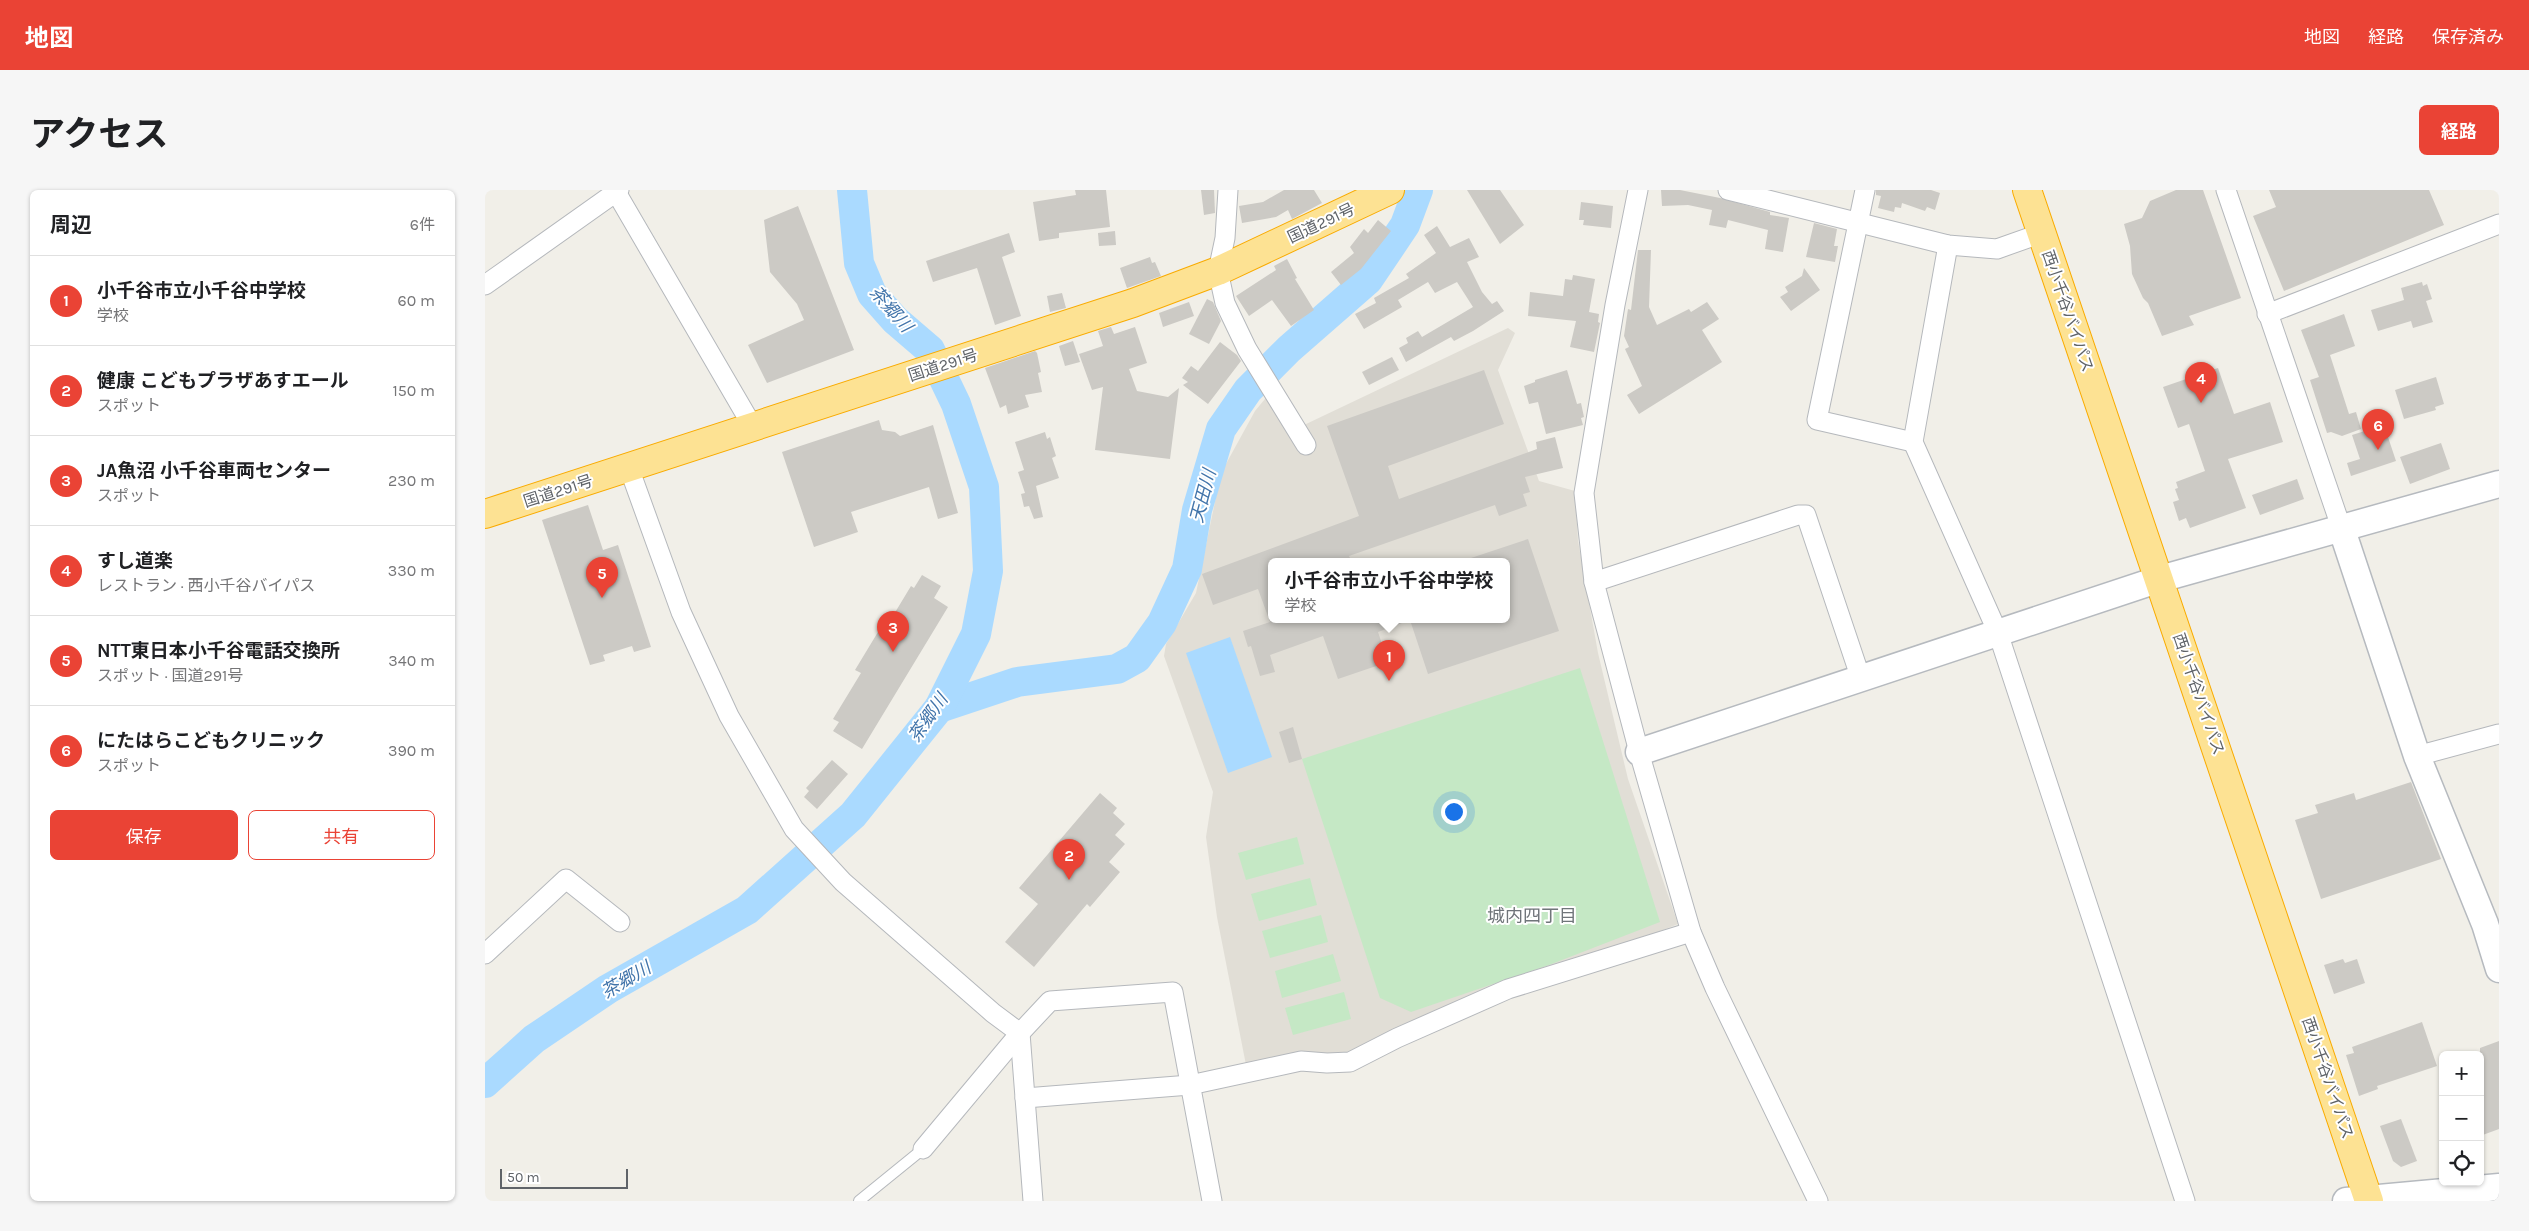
<!DOCTYPE html>
<html lang="ja">
<meta charset="utf-8">
<style>
:root{--surface:#fff;--page:#f6f6f6;--text:#202124;--muted:#757577;--line:#e0e0e0;--accent:#ea4335}
body{margin:0;font-family:Karla,"Noto Sans JP",sans-serif;background:var(--page);color:var(--text)}
.controls{position:absolute;right:15px;bottom:15px;display:grid;overflow:hidden;border-radius:8px;box-shadow:0 1px 4px #0004}
.controls button{width:45px;height:45px;display:grid;place-items:center;padding:0;border:0;border-bottom:1px solid var(--line);background:var(--surface);color:var(--text);font:25px sans-serif}
.scale{position:absolute;left:15px;bottom:12px;width:128px;box-sizing:border-box;padding-left:5px;border:2px solid #5f6368;border-top:0;font-size:14px;line-height:18px;white-space:nowrap;color:#5f6368;-webkit-text-stroke:4px #fff;paint-order:stroke}
.you{position:absolute;left:968px;top:621px;width:18px;height:18px;margin:-12px;border:4px solid #fff;border-radius:50%;background:#1a73e8;box-shadow:0 0 0 8px #1a73e833}
.badge{display:grid;place-items:center;width:32px;height:32px;border-radius:50%;background:var(--accent);color:#fff;font-size:16px;font-weight:700}
.pin{position:absolute;translate:-50% -41px;filter:drop-shadow(0 1px 2px #0008)}
.pin::after{content:'';position:absolute;top:26px;width:18px;height:15px;background:inherit;clip-path:polygon(0 0,100% 0,50% 100%)}
.popup{position:absolute;left:783px;top:368px;width:242px;height:65px;box-sizing:border-box;display:grid;place-content:center;border-radius:8px;background:var(--surface);filter:drop-shadow(0 1px 4px #0005);font-size:16px;white-space:nowrap;color:var(--muted)}
.popup b{font-size:19px;color:var(--text)}
.popup::after{content:'';position:absolute;left:50%;top:100%;margin-left:-10px;border:10px solid transparent;border-top-color:var(--surface)}
.list{margin:0;padding:0;list-style:none}
h2{display:flex;justify-content:space-between;align-items:center;height:65px;margin:0;padding:0 20px;font-size:21px}
h2 small{font-size:16px;font-weight:400;color:var(--muted)}
.list li{display:grid;grid-template-columns:32px 1fr auto;gap:15px;align-items:center;box-sizing:border-box;height:90px;padding:0 20px;border-top:1px solid var(--line)}
.list b{display:block;font-size:19px;white-space:nowrap}
.list p{margin:0;font-size:16px;white-space:nowrap;color:var(--muted)}
.list em{font-size:16px;font-style:normal;color:var(--muted)}
.actions{display:flex;gap:10px;padding:15px 20px}
.actions a{flex:1;padding:11px 0;border:1px solid var(--accent);border-radius:8px;text-align:center;font-size:18px;color:var(--accent)}
.actions .main{background:var(--accent);color:#fff}
.icon{flex:none;width:28px;height:28px;fill:none;stroke:currentColor;stroke-width:2;stroke-linecap:round;stroke-linejoin:round}
.map{position:relative;flex:none;width:2014px;height:1011px;overflow:hidden;border-radius:8px}
header{display:flex;align-items:center;gap:30px;box-sizing:border-box;height:70px;padding:0 25px;background:var(--accent);color:#fff}
header strong{font-size:24px}
nav{display:flex;gap:28px;margin-inline-start:auto;font-size:18px}
.intro{display:flex;align-items:center;justify-content:space-between;box-sizing:border-box;height:120px;padding:0 30px}
h1{margin:0;font-size:35px}
.button{padding:12px 22px;border-radius:8px;background:var(--accent);color:#fff;font-size:18px;font-weight:700}
main{display:flex;gap:30px;padding:0 30px}
aside{flex:1;background:var(--surface);border-radius:8px;box-shadow:0 1px 4px #0004}
.map>svg:first-child{display:block}
.education{fill:#e1ded6;fill-rule:evenodd}
.green{fill:#c5e8c5}
.water{fill:#aadaff}
.lines{fill:none;stroke-linecap:round;stroke-linejoin:round}
.river{stroke:#aadaff;stroke-width:30}
.building{fill:#cccac5}
.lane-casing{stroke:#b5b8bc;stroke-width:12}
.street-casing{stroke:#b5b8bc;stroke-width:21}
.secondary-casing{stroke:#b6babf;stroke-width:29}
.highway-casing{stroke:#f9ab00;stroke-width:30}
.lane{stroke:#fff;stroke-width:10}
.street{stroke:#fff;stroke-width:19}
.secondary{stroke:#fff;stroke-width:26}
.highway{stroke:#fde293;stroke-width:28}
.labels{text-anchor:middle;dominant-baseline:central;stroke-width:4;stroke-linejoin:round;paint-order:stroke}
.street-label{font-size:16px;fill:#5f6368;stroke:#fff}
.water-label{font-size:18px;font-style:italic;fill:#4174aa;stroke:#fff}
.neighbourhood-label{font-size:18px;fill:#70757a;stroke:#fff}
</style>
<header>
<strong>地図</strong>
<nav><a>地図</a><a>経路</a><a>保存済み</a></nav>
</header>
<div class="intro"><h1>アクセス</h1><a class="button">経路</a></div>
<main>
<aside>
<h2>周辺<small>6件</small></h2>
<ul class="list">
<li><span class="badge">1</span><div><b>小千谷市立小千谷中学校</b><p>学校</p></div><em>60 m</em></li>
<li><span class="badge">2</span><div><b>健康 こどもプラザあすエール</b><p>スポット</p></div><em>150 m</em></li>
<li><span class="badge">3</span><div><b>JA魚沼 小千谷車両センター</b><p>スポット</p></div><em>230 m</em></li>
<li><span class="badge">4</span><div><b>すし道楽</b><p>レストラン · 西小千谷バイパス</p></div><em>330 m</em></li>
<li><span class="badge">5</span><div><b>NTT東日本小千谷電話交換所</b><p>スポット · 国道291号</p></div><em>340 m</em></li>
<li><span class="badge">6</span><div><b>にたはらこどもクリニック</b><p>スポット</p></div><em>390 m</em></li>
</ul>
<div class="actions"><a class="main">保存</a><a>共有</a></div>
</aside>
<div class="map">
<svg width="2014" height="1011" viewBox="0 0 2014 1011">
<rect width="100%" height="100%" fill="#f1efe8"/>
<path class="education" d="M1023,138L1030,143L1013,180L1054,291L1090,301L1093,351L1113,463L1143,589L1193,734L868,864L799,865L761,875L732,727L721,647L728,602L679,466L681,454L711,403L736,283L770,221L794,192L819,235ZM786,372H1022V430H786Z"/>
<g class="green">
<polygon points="1095,478 1175,732 1064,775 926,822 895,808 817,569"/>
<polygon points="812,647 819,674 761,690 753,663"/>
<polygon points="825,688 832,715 774,731 766,704"/>
<polygon points="836,725 843,752 785,768 777,741"/>
<polygon points="848,764 856,791 797,808 790,781"/>
<polygon points="859,802 866,829 808,845 800,818"/>
</g>
<polygon class="water" points="745,447 787,567 743,583 701,463"/>
<g class="lines">
<g class="river">
<polyline points="454,518 532,492 632,479 652,468 677,433 702,379 712,320 736,239 763,200 804,159 883,90 920,35 933,0"/>
<polyline points="0,893 49,849 123,799 262,720 368,625 454,518 491,444 503,381 499,297 471,214 445,160 410,130 387,104 374,73 367,0"/>
</g>
</g>
<g class="building">
<polygon points="590,0 621,0 625,37 574,43 574,48 554,51 548,12 591,5"/>
<polygon points="716,0 729,0 730,23 719,25"/>
<polygon points="799,0 829,0 837,13 807,29 803,20 791,27 757,33 754,16 778,12"/>
<polygon points="982,0 1015,0 1039,35 1015,54"/>
<polygon points="1176,0 1195,0 1235,8 1285,22 1285,25 1304,28 1298,62 1280,59 1283,40 1243,30 1241,38 1224,35 1227,20 1203,15 1177,16"/>
<polygon points="1391,0 1446,0 1455,3 1450,20 1442,17 1440,21 1417,13 1416,18 1410,17 1409,22 1393,18 1396,6 1391,5"/>
<polygon points="1691,0 1718,0 1756,108 1704,126 1709,135 1677,146 1663,113 1658,108 1647,84 1645,56 1639,34 1657,28 1665,11"/>
<polygon points="1784,0 1944,0 1959,35 1799,101 1768,26 1791,17"/>
<polygon points="1096,12 1128,16 1126,38 1098,35 1099,30 1094,30"/>
<polygon points="313,16 369,160 282,193 263,155 319,130 312,114 285,82 279,30"/>
<polygon points="893,30 906,41 876,79 856,95 846,82 869,63 865,57 879,39 883,43"/>
<polygon points="1329,33 1352,39 1349,56 1353,56 1350,72 1321,67"/>
<polygon points="952,36 965,57 984,48 994,67 982,72 997,102 1007,114 1012,111 1019,121 988,141 969,151 966,147 921,172 914,158 923,153 921,148 933,141 937,147 988,117 972,92 950,103 943,92 913,110 917,117 879,139 870,124 891,113 889,108 924,88 921,84 951,63 939,45"/>
<polygon points="630,41 631,55 614,56 613,43"/>
<polygon points="524,43 530,62 517,67 536,126 510,135 492,78 448,92 441,71"/>
<polygon points="1153,60 1166,60 1164,117 1172,135 1204,119 1206,122 1222,112 1234,129 1217,140 1237,172 1154,224 1142,205 1157,196 1140,159 1144,157 1139,146 1143,119 1146,120"/>
<polygon points="665,67 667,73 670,72 676,86 642,98 635,78"/>
<polygon points="802,69 812,88 810,89 829,120 806,136 787,110 764,126 751,106 791,80 789,76"/>
<polygon points="1319,78 1335,100 1306,121 1295,107 1303,102 1300,97 1317,86"/>
<polygon points="1088,85 1110,89 1104,122 1114,124 1113,132 1115,133 1109,162 1085,157 1091,131 1043,126 1045,102 1078,106 1080,89 1087,90"/>
<polygon points="1937,92 1938,96 1942,94 1947,109 1941,111 1948,132 1928,138 1926,131 1893,141 1886,120 1919,110 1916,98"/>
<polygon points="577,103 581,118 565,122 562,106"/>
<polygon points="722,109 728,112 736,131 724,154 704,144"/>
<polygon points="704,112 709,126 678,137 674,123"/>
<polygon points="1859,124 1870,156 1845,165 1864,224 1871,222 1876,239 1857,246 1846,242 1842,243 1825,190 1834,187 1816,140"/>
<polygon points="626,137 629,144 650,137 662,173 644,179 652,201 683,207 694,198 685,269 610,260 618,197 607,200 594,164 618,156 613,141"/>
<polygon points="588,151 595,172 580,176 574,156"/>
<polygon points="735,152 752,165 756,171 723,214 698,195 703,192 697,188 706,176 713,181"/>
<polygon points="550,161 552,163 556,182 553,183 557,202 540,205 544,217 523,224 521,215 515,218 500,178"/>
<polygon points="907,167 914,180 884,195 877,182"/>
<polygon points="1733,178 1749,224 1785,212 1798,252 1743,269 1761,318 1705,338 1701,328 1694,331 1688,312 1694,310 1690,299 1693,298 1691,292 1720,281 1704,234 1693,238 1678,197"/>
<polygon points="999,180 1019,234 903,276 914,309 1052,259 1051,252 1070,247 1078,278 1040,287 1045,302 1038,304 1042,316 1014,326 1010,315 864,366 867,372 786,372 786,430 922,431 893,442 903,472 853,489 838,446 785,465 790,482 775,486 766,456 763,457 758,441 785,432 773,399 728,415 717,384 874,326 842,236"/>
<polygon points="1082,180 1092,214 1096,213 1099,227 1096,228 1098,235 1061,244 1053,212 1044,214 1039,196 1050,192 1050,190"/>
<polygon points="1951,187 1959,214 1950,217 1951,220 1919,229 1910,200"/>
<polygon points="394,230 397,240 410,242 415,246 448,235 473,323 453,329 444,297 366,322 373,342 329,357 297,262"/>
<polygon points="1899,235 1911,271 1866,286 1862,273 1875,269 1867,245"/>
<polygon points="560,242 562,249 565,247 571,266 567,268 574,288 551,296 558,327 549,329 544,316 539,317 536,304 540,303 533,282 539,280 530,252"/>
<polygon points="1956,253 1965,279 1925,294 1915,267"/>
<polygon points="1812,289 1819,309 1775,325 1767,305"/>
<polygon points="103,315 118,360 133,355 166,457 149,462 147,456 118,465 120,471 105,475 57,330"/>
<polygon points="1043,349 1074,441 943,484 925,430 1022,430 1022,372 980,372 980,370"/>
<polygon points="437,385 456,396 449,408 463,417 377,559 348,541 354,532 348,529 376,483 370,480 393,442 397,444 426,396 429,398"/>
<polygon points="808,537 817,569 804,573 794,542"/>
<polygon points="347,570 363,584 332,619 319,607 324,601 321,598"/>
<polygon points="1926,592 1956,669 1836,709 1810,630 1833,623 1830,615 1869,603 1871,610"/>
<polygon points="615,603 632,618 628,623 640,634 630,645 640,654 624,672 635,682 605,717 602,714 549,777 520,752 553,714 534,698"/>
<polygon points="1858,769 1860,773 1872,769 1880,793 1849,804 1839,775"/>
<polygon points="1937,832 1952,876 1892,896 1893,899 1874,906 1861,865 1869,863 1867,857"/>
<polygon points="2014,851 2014,939 1995,946 1995,858"/>
<polygon points="1916,929 1932,971 1916,977 1908,971 1895,936"/>
</g>
<g class="lines">
<g class="lane-casing">
<polyline id="lane" points="374,1011 438,959"/>
</g>
<g class="street-casing">
<g id="street">
<polyline points="743,0 740,48 733,81 740,113 762,159 821,255"/>
<polyline points="1153,0 1130,115 1099,303 1109,392 1154,562 1206,742 1230,798 1333,1011"/>
<polyline points="1243,0 1463,55 1512,59 1557,43"/>
<polyline points="1380,0 1332,230 1428,252"/>
<polyline points="1741,0 1856,337"/>
<polyline points="131,2 268,237"/>
<polyline points="1463,55 1428,252 1513,443 1700,1011"/>
<polyline points="0,95 134,0"/>
<polyline points="1782,124 2014,34"/>
<polyline points="144,278 196,422 244,526 309,639 358,692 508,823 535,843 548,1011"/>
<polyline points="1109,392 1313,325 1321,325 1376,489"/>
<polyline points="1932,566 2014,544"/>
<polyline points="0,764 81,689 135,732"/>
<polyline points="540,908 705,895 816,871 842,873 865,872 912,848 1023,799 1206,742"/>
<polyline points="438,959 535,843 565,811 688,802 727,1011"/>
</g>
</g>
<g class="secondary-casing">
<g id="secondary">
<polyline points="1856,337 1932,566 2000,734 2014,779"/>
<polyline points="1154,562 1675,389 2014,294"/>
<polyline points="1861,1011 2014,997"/>
</g>
</g>
<g class="highway-casing">
<g id="highway">
<polyline points="1542,0 1884,1011"/>
<polyline points="0,324 648,113 733,81 905,0"/>
</g>
</g>
<use href="#lane" class="lane"/>
<use href="#street" class="street"/>
<use href="#secondary" class="secondary"/>
<use href="#highway" class="highway"/>
</g>
<g class="labels">
<g class="street-label">
<text transform="translate(836 33) rotate(-25)">国道291号</text>
<text transform="translate(1583 121) rotate(71)">西小千谷バイパス</text>
<text transform="translate(458 175) rotate(-18)">国道291号</text>
<text transform="translate(73 301) rotate(-18)">国道291号</text>
<text transform="translate(1714 504) rotate(71)">西小千谷バイパス</text>
<text transform="translate(1843 888) rotate(71)">西小千谷バイパス</text>
</g>
<g class="water-label">
<text transform="translate(406 119) rotate(49)">茶郷川</text>
<text transform="translate(718 306) rotate(-75)">天田川</text>
<text transform="translate(443 528) rotate(-55)">茶郷川</text>
<text transform="translate(141 790) rotate(-31)">茶郷川</text>
</g>
<g class="neighbourhood-label">
<text x="1047" y="726">城内四丁目</text>
</g>
</g>
</svg>
<div class="controls">
<button>+</button>
<button>−</button>
<button><svg class="icon" aria-label="locate" viewBox="0 0 24 24"><circle cx="12" cy="12" r="6"/><path d="M12 2v4M12 18v4M2 12h4M18 12h4"/></svg></button>
</div>
<div class="scale">50 m</div>
<div class="you"></div>
<div class="pin badge" style="left:904px;top:491px">1</div>
<div class="popup"><b>小千谷市立小千谷中学校</b>学校</div>
<div class="pin badge" style="left:584px;top:690px">2</div>
<div class="pin badge" style="left:408px;top:462px">3</div>
<div class="pin badge" style="left:1716px;top:213px">4</div>
<div class="pin badge" style="left:117px;top:408px">5</div>
<div class="pin badge" style="left:1893px;top:260px">6</div>
</div>
</main>
